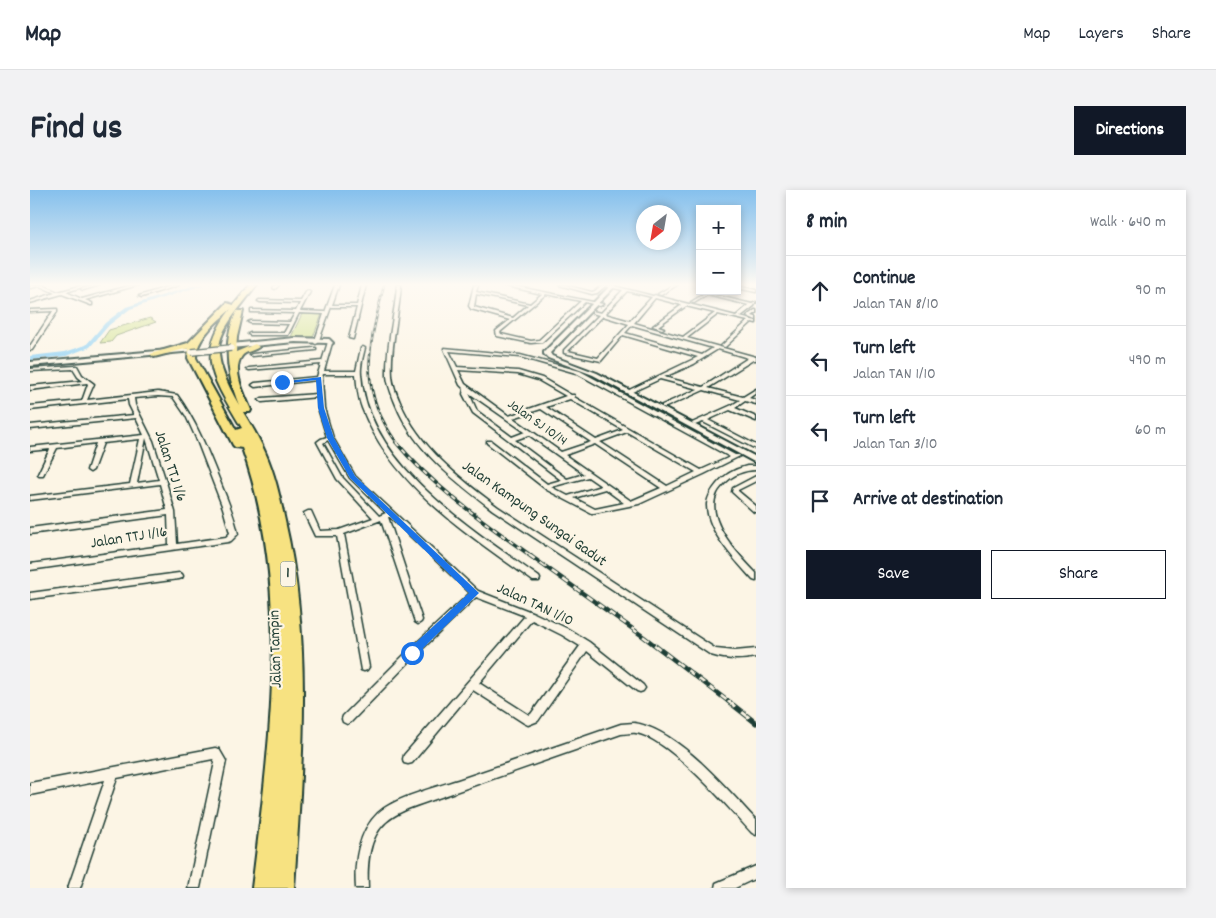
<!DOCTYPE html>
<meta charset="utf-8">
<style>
:root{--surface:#fff;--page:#f2f2f3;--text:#1f2937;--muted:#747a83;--line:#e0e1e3;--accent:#111827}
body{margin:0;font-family:Dekko,sans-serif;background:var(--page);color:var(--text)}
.controls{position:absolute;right:15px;top:15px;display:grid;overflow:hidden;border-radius:0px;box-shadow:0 2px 8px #0003}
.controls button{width:45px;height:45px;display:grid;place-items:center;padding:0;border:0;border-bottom:1px solid var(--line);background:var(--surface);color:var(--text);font:25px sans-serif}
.compass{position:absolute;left:606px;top:15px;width:45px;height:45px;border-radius:50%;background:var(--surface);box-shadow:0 2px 8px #0003;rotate:211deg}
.stop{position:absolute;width:15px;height:15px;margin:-11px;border:4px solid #1a73e8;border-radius:50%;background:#fff}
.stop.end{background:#1a73e8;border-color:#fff;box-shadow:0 1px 5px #0008}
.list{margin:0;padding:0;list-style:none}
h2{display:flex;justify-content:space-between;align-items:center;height:65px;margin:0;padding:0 20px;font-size:21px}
h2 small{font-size:16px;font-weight:400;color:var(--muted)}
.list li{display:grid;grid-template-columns:32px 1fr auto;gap:15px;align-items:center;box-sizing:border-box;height:70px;padding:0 20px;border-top:1px solid var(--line)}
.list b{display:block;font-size:19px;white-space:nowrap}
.list p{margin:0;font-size:16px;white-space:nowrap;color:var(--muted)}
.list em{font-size:16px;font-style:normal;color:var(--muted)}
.actions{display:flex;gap:10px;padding:15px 20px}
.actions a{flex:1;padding:11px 0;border:1px solid var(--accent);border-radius:0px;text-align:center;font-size:18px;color:var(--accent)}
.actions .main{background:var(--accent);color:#fff}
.icon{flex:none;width:28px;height:28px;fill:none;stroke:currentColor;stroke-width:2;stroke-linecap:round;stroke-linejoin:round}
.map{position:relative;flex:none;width:726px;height:698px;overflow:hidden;border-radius:0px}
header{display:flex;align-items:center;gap:30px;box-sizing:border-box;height:70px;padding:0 25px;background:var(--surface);border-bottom:1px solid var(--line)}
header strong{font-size:24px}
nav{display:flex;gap:28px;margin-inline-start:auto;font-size:18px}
.intro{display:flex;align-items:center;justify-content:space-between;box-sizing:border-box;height:120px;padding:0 30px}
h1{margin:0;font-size:35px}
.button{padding:12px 22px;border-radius:0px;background:var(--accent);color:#fff;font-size:18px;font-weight:700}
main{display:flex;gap:30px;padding:0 30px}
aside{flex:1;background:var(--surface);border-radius:0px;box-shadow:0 2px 8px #0003}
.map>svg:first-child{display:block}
.green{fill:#d5e497;stroke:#7a9066}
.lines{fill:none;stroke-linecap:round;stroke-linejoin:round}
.river{fill:#92d2f4;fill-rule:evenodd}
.street-casing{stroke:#1f3d34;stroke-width:3}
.secondary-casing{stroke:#1f3d34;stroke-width:4}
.highway-casing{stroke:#1f3d34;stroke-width:4}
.street{fill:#fcf5e5;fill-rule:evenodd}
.secondary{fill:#fcf5e5;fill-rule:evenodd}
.highway{fill:#f7e281;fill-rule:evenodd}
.rail-far3-casing{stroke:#1f3d34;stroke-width:2.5}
.rail-far2-casing{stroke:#1f3d34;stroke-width:4}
.rail-far1-casing{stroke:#1f3d34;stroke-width:4.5}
.rail-casing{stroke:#1f3d34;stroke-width:5}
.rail-far3{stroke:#fcf5e5;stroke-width:1;stroke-dasharray:3;stroke-linecap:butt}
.rail-far2{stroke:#fcf5e5;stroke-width:2;stroke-dasharray:5;stroke-linecap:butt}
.rail-far1{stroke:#fcf5e5;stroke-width:2.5;stroke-dasharray:7;stroke-linecap:butt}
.rail{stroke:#fcf5e5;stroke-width:3;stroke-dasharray:9;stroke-linecap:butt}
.secondary-bridge-casing{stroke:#1f3d34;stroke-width:8;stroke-linecap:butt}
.secondary-bridge{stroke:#fcf5e5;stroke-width:5.5}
.route{fill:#1a73e8}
.labels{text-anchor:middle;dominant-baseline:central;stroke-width:4.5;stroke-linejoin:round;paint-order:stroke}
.far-street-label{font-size:14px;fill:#1f3d34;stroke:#fcf5e5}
.shield{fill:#fcf5e5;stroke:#617469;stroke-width:1}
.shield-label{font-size:15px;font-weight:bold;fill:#1f3d34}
.street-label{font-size:16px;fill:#1f3d34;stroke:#fcf5e5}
</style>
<header>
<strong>Map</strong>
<nav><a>Map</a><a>Layers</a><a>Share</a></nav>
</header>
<div class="intro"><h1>Find us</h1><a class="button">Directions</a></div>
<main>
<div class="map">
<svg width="726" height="698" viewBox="0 0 726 698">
<rect width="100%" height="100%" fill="#fcf5e5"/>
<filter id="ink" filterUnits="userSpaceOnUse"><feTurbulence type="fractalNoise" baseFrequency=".02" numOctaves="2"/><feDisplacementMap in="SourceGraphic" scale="10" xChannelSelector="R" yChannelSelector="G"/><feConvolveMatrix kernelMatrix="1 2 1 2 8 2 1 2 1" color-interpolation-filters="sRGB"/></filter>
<g filter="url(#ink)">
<g class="green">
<polygon points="272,124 292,124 283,147 261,147"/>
<polygon points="120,128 126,132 86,146 81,152 70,153 79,140"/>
</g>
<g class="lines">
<polygon class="river" points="165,95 173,95 100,119 79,135 60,157 36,166 0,170 0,166 35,162 56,155 75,133 96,117"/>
<g class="street-casing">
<g id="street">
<polygon points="5,95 13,95 28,102 53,95 59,95 36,102 52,109 102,95 108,95 55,110 62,113 62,115 61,115 32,104 0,113 0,111 25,103 10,96 0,98 0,96"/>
<polygon points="64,95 70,95 53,100 51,99"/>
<polygon points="143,95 149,95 112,107 109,106"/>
<polygon points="245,95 249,95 245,99 243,98"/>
<polygon points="305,95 309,95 302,115 327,115 332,95 336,95 323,149 319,148 327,117 301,117 288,153 286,154 284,153 294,124 269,123 258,145 220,145 218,144 220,143 254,143 259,134 220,133 218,132 220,131 260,132 265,123 222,122 221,122 221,120 266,121 270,113 230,112 228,111 229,110 271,111 276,102 278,101 280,102 270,121 295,122"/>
<path d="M367,95H371C369,125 360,156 362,186C363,196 366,203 370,212C389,257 429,288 468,317L686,459L705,461L726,459V467C711,470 696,470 681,465L463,320C425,291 384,260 366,215C362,205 358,196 357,186C356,155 365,125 367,95Z"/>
<path d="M444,95H448L446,102L500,114L512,104L472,95H479L573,114L570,116L555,112L512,152L501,153L467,146L466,141L480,130L441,119L439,116ZM446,104L498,115L483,128L444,117ZM516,104L551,111L509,150L501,151L471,144L470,142Z"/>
<path d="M529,95H535L562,102L565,101L572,95H580L623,106L625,105L627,106L706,126L719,115L677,105L664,113L661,112L679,101H681L680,104L722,114L726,112L724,116L710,127L726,131V133L722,132L695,157L691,156L718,131L688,124L657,148L726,167V170H723L678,198L713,207L726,199V203L719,208L726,210V214L715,211L705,218L726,227V231L700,220L678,230L726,255V259L673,232L665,235L662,233L702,215L710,210L674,200L636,217H632V215L668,199L630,189L600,203L595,202L668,167L593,145L571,171L534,163V160L569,125L562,123V121L571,123L593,100L575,96L567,103L562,104ZM597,101L622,107L600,131L575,124ZM625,108L652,115L623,136L632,139L634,138L628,136L656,116L685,123L653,147L604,133ZM573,126L599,134L568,168L538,161ZM602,135L683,158L672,165L595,143ZM688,159L718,168L673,197L634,187L664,174Z"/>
<polygon points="643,95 647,95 631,105 628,104"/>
<polygon points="707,96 726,100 726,102 707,98"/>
<polygon points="27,119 27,122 2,160 0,160 0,156 23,121 0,122 0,120"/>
<polygon points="725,120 726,120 726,123 722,126 726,127 726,130 717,126"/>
<path d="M298,152L302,153L294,181H326L331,158L333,157L335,158C333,166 330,176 331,184C337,274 442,339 509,387L510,389L509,391H503C438,344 362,296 332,218C328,208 327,195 326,184H293L292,188L294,218L303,248L325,286L448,401L504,423L538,439L559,452L613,495L615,498L613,501L610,502L607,501L557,461L508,531L498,535L494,533L443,500L382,573L378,574L374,573L373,569L374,565L495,426L446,407L385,466L321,532L317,534L313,532L312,529L313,526L379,460L440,403L360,327H358L392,430L391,432L388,434L385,432L351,330L314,344L339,477L337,480L334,481L331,480L307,346H285L274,323L278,321H281L290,341L309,340L343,328L307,289L287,252L291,249L297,247L288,218V207L232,212L229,210L232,208L287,204V190L225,197L222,195L225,193L287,187L291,174L219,180L217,179L219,178L292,171ZM298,250L320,288L356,323L349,326L312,287L293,253ZM502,430L532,445L550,456L501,524L499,525L449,493Z"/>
<polygon points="284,158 286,158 286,160 222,166 220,165 222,164"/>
<path d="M414,158L490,165L550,181L705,265H709L710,266L674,284L609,314L564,323H561L517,300L457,253V251H461L517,294L531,290L443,223L433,204L434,199L430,195L414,159ZM419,161L490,167L546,183L700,267L671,280L544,207V205H541L512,188L488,181L427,177ZM428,180L488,184L508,190L536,206L479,226L435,194ZM439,203L495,242L482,247L447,221ZM540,209L593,240L566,250L516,217ZM511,219L561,252L531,262L483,228ZM597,242L666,282L637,296L570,252ZM499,245L554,284L537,289L485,250ZM565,254L631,298L601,311L535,265ZM558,287L571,296L538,306L521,297ZM575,299L594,313L565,319L544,308Z"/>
<path d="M45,176H47L52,185L64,194L57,210L128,202L147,205C166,231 177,259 189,289C196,307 204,324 208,344L201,351L198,352L0,380V374L139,355L138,325L0,344V338L137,320L130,294L0,310V306L100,294L110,249L73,253L63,280L60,282L57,280L66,253L27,258L13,285H9L8,284L20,259L0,261V257L114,245L106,228L0,239V235L104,225L99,215L98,209L0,220V216L52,211L58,194L57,193L0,200V196L53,191L48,187L43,179L0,181V179ZM128,206L143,207L156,226L166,248L193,318L200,343L196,347L147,354L145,322L136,292L123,251L105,215L104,208ZM116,248L129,290L107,293Z"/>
<path d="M717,276H726V280C714,280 703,285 695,293C692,296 689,299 687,303C674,330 709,365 726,383V391L723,390C707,372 676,341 677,314C678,306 682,300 687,294C695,284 705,279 717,276Z"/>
<polygon points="726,286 726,291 708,300 708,301 726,316 726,322 724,322 702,302 703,298"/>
<polygon points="149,383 152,384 153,386 152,388 149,389 0,409 0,403"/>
<path d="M604,533C647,539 697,599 726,630V645L722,643C699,618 639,548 606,543C602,542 596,544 591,544L391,614C379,618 366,623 356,632C338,648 337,675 338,698H326C324,673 328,642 348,623C364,608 406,597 428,590C483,571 537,553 591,534Z"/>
<polygon points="185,558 189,559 196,571 170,698 158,698 185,572 183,569 87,588 50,698 38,698 75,590 0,605 0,593"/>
<polygon points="726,676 726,688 705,698 685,698 686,693"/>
</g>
</g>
<g class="secondary-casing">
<g id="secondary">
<polygon points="581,95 586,95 520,163 522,166 567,183 726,267 726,273 563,185 518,168 514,164 514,162"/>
<polygon points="265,148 299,149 303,153 300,155 297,153 265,152 201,158 198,156 201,154"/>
<polygon points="162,158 164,159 164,161 0,176 0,172"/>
</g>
</g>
<g class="highway-casing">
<path id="highway" d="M220,95H227C188,146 174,153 209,215C197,185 192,151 207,121H213L207,147L206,162L225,154L229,157C224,161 216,161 212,166C201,180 215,206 221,220L220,222H213C221,235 229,248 235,262C245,284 250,308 255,331C283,451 272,576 264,698H222C240,553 262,399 212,258L205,257L203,255L158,168L159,158L124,167L120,164L158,153L197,113L204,115ZM201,119C163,167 185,191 212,238L206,240L166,168C166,148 187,132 201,119Z"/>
</g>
<use href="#street" class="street"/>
<use href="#secondary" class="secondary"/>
<use href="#highway" class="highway"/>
<g class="rail-far3-casing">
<path id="rail-far3" d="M354,95C339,158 326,197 367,253"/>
</g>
<g class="rail-far2-casing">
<path id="rail-far2" d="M366,252C404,298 453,331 501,366"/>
</g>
<g class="rail-far1-casing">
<polyline id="rail-far1" points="499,365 614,447 699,512"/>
</g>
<g class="rail-casing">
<polyline id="rail" points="698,511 726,533"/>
</g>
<use href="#rail-far3" class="rail-far3"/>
<use href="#rail-far2" class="rail-far2"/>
<use href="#rail-far1" class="rail-far1"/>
<use href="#rail" class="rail"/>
<g class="secondary-bridge-casing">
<polyline id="secondary-bridge" points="162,162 201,158"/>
</g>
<use href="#secondary-bridge" class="secondary-bridge"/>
</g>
</g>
<linearGradient id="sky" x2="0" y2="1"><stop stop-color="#85c0ed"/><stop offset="0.49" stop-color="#fefaf3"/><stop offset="1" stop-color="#fefaf3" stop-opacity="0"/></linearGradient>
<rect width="726" height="193" fill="url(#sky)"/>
<polygon class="route" points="291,187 294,218 304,248 325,286 449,403 385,466 378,466 378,460 439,403 320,288 297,248 288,218 286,190 252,194 249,192"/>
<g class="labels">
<g class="far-street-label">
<text transform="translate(507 233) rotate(35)">Jalan SJ 10/14</text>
</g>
<rect class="shield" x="250.5" y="371.5" width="15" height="25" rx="4"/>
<g class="shield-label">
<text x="258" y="384">1</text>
</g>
<g class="street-label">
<text transform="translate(140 276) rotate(72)">Jalan TTJ 1/6</text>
<text transform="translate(504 324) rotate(35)">Jalan Kampung Sungai Gadut</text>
<text transform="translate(99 348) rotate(-9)">Jalan TTJ 1/16</text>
<text transform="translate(505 415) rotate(25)">Jalan TAN 1/10</text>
<text transform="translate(246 459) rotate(-92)">Jalan Tampin</text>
</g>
</g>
</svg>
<div class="controls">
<button>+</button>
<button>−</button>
</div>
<svg class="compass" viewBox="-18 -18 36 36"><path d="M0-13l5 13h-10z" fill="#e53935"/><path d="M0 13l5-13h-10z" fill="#747a83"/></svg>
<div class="stop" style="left:382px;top:463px"></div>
<div class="stop end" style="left:252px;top:192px"></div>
</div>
<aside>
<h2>8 min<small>Walk · 640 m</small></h2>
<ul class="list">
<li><svg class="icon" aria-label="ahead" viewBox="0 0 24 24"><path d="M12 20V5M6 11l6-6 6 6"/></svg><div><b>Continue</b><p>Jalan TAN 8/10</p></div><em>90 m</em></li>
<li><svg class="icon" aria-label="left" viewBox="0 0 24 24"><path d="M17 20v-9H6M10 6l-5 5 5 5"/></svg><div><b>Turn left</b><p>Jalan TAN 1/10</p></div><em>490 m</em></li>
<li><svg class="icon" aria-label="left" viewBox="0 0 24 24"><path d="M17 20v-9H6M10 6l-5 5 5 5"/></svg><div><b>Turn left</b><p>Jalan Tan 3/10</p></div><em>60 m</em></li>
<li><svg class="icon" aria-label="arrive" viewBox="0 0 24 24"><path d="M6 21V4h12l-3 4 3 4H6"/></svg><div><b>Arrive at destination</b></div></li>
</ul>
<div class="actions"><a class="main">Save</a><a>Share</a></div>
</aside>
</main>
